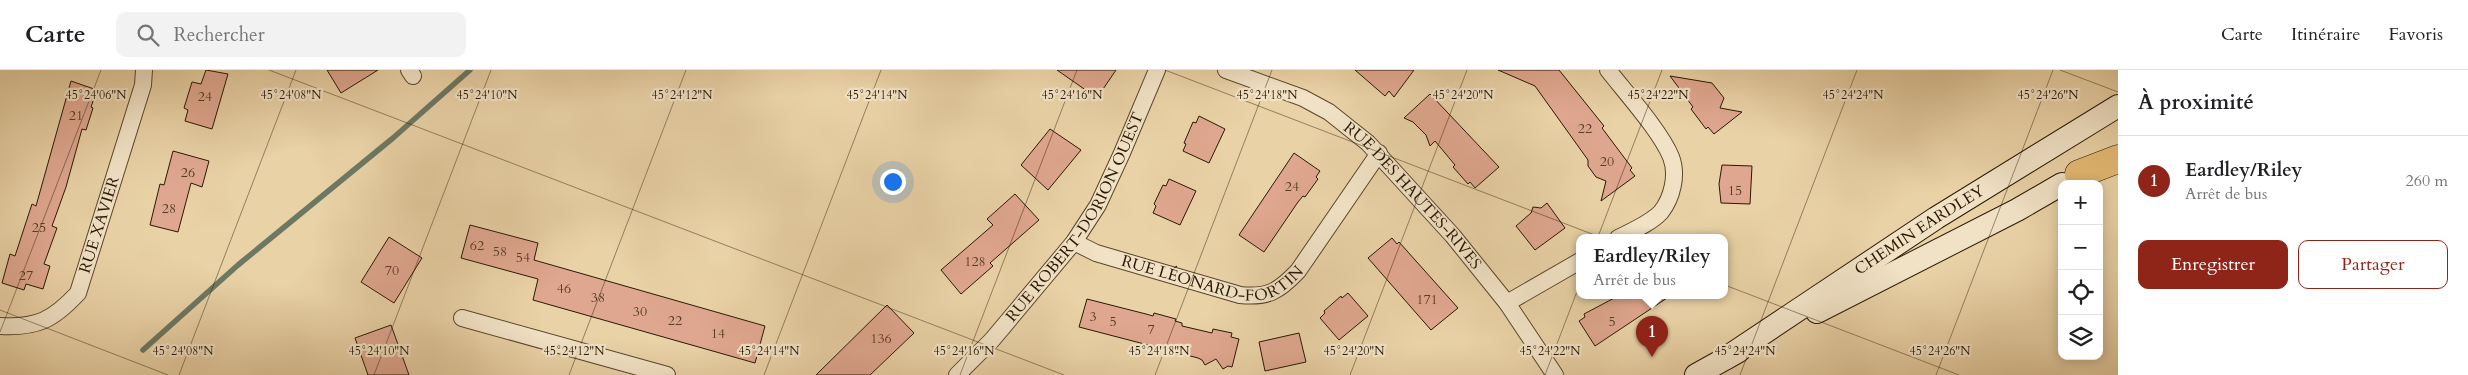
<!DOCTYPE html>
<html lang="fr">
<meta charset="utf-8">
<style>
:root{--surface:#fff;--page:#f2f2f2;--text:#202124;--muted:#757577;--line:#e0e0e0;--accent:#8f2418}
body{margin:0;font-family:Cardo,serif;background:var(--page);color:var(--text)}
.controls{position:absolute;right:15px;bottom:15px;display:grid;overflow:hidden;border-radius:10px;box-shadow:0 2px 12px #0003}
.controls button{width:45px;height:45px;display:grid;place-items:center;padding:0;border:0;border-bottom:1px solid var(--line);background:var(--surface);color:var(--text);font:25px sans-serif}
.you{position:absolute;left:892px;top:111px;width:18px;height:18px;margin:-12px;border:4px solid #fff;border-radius:50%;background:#1a73e8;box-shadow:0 0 0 8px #1a73e833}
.badge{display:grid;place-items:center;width:32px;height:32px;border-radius:50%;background:var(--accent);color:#fff;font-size:16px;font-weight:700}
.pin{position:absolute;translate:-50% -41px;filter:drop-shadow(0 1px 2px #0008)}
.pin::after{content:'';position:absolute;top:26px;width:18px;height:15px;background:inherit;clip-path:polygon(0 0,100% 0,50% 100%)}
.popup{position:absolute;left:1576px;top:164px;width:152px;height:65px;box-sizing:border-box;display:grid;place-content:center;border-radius:10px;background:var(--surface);filter:drop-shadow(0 1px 4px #0005);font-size:16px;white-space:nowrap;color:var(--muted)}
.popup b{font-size:19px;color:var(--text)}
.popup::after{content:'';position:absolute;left:50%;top:100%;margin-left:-10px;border:10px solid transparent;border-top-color:var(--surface)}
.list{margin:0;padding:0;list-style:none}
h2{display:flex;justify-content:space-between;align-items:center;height:65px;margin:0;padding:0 20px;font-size:21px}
h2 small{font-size:16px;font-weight:400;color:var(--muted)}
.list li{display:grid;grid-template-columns:32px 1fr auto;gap:15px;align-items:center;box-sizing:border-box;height:90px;padding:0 20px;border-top:1px solid var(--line)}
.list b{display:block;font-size:19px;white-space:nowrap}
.list p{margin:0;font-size:16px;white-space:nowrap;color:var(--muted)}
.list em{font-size:16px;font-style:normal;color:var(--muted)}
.actions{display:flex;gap:10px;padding:15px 20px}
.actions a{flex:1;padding:11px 0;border:1px solid var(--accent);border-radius:10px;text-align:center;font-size:18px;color:var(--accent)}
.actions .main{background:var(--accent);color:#fff}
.icon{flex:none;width:28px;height:28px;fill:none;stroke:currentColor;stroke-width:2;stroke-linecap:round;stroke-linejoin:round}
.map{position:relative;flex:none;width:2118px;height:305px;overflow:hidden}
header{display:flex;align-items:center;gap:30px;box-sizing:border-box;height:70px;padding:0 25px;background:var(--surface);border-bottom:1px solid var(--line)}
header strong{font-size:24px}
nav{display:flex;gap:28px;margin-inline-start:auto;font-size:18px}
.search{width:350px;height:45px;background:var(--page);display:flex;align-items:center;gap:12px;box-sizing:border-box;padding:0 18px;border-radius:10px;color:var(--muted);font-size:19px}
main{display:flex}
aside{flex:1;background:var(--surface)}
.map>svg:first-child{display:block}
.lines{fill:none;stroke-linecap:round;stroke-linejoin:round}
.stream{stroke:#6d7863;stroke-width:5.5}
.building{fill:#dfa78f;stroke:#2a1804}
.street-casing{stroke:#5a462c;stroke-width:18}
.secondary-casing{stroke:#2a1804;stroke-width:24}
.highway-casing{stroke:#2a1804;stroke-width:29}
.street{stroke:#f1e2c5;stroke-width:16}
.secondary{stroke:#f1e2c5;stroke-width:22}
.highway{stroke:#e4b973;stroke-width:28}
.ticks{fill:none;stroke:#2a1804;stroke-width:1;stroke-opacity:0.45}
.labels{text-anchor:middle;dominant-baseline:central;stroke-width:4.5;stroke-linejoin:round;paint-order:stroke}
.number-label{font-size:14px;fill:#573c27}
.street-label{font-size:16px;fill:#2a1804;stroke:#f1e2c5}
.ticks-label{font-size:12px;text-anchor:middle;fill:#2a1804;stroke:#f1e2c5;stroke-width:4.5;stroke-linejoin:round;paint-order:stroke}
</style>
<header>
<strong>Carte</strong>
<div class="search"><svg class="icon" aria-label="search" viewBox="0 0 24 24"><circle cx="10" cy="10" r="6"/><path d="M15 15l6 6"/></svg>Rechercher</div>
<nav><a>Carte</a><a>Itinéraire</a><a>Favoris</a></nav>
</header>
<main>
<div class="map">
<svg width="2118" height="305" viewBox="0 0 2118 305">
<rect width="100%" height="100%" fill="#e9d2a6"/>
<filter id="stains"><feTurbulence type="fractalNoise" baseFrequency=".004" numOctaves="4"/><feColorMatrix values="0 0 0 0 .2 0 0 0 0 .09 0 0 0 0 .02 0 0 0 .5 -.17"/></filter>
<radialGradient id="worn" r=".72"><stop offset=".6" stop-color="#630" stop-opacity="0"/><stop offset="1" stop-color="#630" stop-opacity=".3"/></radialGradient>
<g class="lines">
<polyline class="stream" points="143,280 238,195 393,68 470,0"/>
</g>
<g class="building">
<polygon points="206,0 228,4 212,59 185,51 188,40 184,38 192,12 201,14"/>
<polygon points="327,0 378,0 341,23"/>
<polygon points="1057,0 1116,0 1097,28"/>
<polygon points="1355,0 1414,0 1394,27 1389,21 1385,26"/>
<polygon points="1498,0 1559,0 1604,56 1602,58 1632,98 1630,100 1635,106 1601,131 1606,111 1596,107 1588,96 1588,90 1535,16"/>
<polygon points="1670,6 1712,13 1724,28 1720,38 1742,42 1714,64 1708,57 1706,59 1691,39 1693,37"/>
<polygon points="71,11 97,20 91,37 93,38 86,60 82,59 66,117 52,156 57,158 44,194 50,196 43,219 26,214 24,220 2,213 10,184 15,186 32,134 36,136"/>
<polygon points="1430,24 1499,97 1475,118 1470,112 1468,114 1453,97 1455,95 1435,71 1430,76 1426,65 1413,52 1404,48"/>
<polygon points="1199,46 1225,59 1209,93 1183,81 1186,74 1184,73 1193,52 1196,53"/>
<polygon points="1050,59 1081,80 1048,120 1021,95"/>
<polygon points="173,81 209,91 202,117 191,113 178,162 150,155 160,114 164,115"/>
<polygon points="1294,83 1320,101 1316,107 1318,109 1305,127 1303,126 1298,132 1264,182 1239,165"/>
<polygon points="1722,95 1752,96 1750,134 1721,133 1719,114"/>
<polygon points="1169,109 1196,121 1180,155 1153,143 1156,136 1154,134 1163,115 1166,116"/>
<polygon points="1015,124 1039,150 990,193 993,196 961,224 941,200 993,155 987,149"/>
<polygon points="1547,133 1565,158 1535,180 1516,156 1531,143 1533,137 1541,138"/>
<polygon points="470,155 538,173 534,190 765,256 755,293 533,230 538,209 461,188"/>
<polygon points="389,167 422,188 394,233 361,212"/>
<polygon points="1392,168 1397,174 1399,172 1458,238 1431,260 1368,188"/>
<polygon points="1348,223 1368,246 1339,270 1320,248 1325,243 1324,241 1341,226 1342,228"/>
<polygon points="1618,226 1670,226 1595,276 1579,251 1585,247 1584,244"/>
<polygon points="1087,229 1146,244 1153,246 1154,243 1176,249 1175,251 1182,253 1182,256 1212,263 1213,259 1232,263 1231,267 1239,269 1232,297 1228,296 1223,299 1216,289 1205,295 1202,290 1198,288 1079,257"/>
<polygon points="887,235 914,263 870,305 816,305"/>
<polygon points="391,255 409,305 368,305 355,268"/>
<polygon points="1299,263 1306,292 1265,301 1259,272"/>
</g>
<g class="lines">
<g class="street-casing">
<g id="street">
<polyline points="409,0 413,6"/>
<path id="s1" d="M1226,0L1303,28L1329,42L1368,73L1453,166L1507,233L1555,305"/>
<path d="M1608,0C1626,23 1661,62 1671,87C1678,105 1672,128 1661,142C1651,153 1632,161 1618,168"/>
<path id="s2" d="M1074,172L1096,183L1240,225C1268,228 1279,221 1298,201L1379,83"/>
<polyline points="1507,233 1580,191"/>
<polyline points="462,248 667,305"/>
<path id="s3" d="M0,256C37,258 53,250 78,223L143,15L144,0"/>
<path id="s4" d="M957,305L992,270L1074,172L1098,135L1122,83L1157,0"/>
</g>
</g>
<g class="secondary-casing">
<g id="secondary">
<polyline points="1817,242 2017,140 2062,114"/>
<path id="s5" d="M1726,288L1936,148L2118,36"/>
<polyline points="1696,305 1739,281"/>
</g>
</g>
<g class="highway-casing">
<polyline id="highway" points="2079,104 2118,89"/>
</g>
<use href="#street" class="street"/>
<use href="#secondary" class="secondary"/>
<use href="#highway" class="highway"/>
</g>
<path class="ticks" d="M269,0L1064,305M1165,0L1959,305M2060,0L2118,22M0,240L168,305M0,262L101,0M179,305L296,0M374,305L491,0M569,305L686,0M764,305L881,0M960,305L1077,0M1155,305L1272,0M1350,305L1467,0M1545,305L1662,0M1740,305L1857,0M1936,305L2053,0"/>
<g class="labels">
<g class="number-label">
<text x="205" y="26">24</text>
<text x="76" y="45">21</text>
<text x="1585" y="58">22</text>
<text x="1607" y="91">20</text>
<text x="188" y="102">26</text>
<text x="1292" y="116">24</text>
<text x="1735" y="120">15</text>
<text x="169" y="138">28</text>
<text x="39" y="157">25</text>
<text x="477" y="175">62</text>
<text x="500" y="181">58</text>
<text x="523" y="187">54</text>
<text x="975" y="191">128</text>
<text x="392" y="200">70</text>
<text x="26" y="205">27</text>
<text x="564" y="218">46</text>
<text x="598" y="227">38</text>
<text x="1427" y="229">171</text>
<text x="640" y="241">30</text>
<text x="1093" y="246">3</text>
<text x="675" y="250">22</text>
<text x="1113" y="251">5</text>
<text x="1612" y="251">5</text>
<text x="1151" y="259">7</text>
<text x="718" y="263">14</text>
<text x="881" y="268">136</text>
</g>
<g class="street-label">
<text stroke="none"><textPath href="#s1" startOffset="230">RUE DES HAUTES-RIVES</textPath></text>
<text stroke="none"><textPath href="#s4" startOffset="199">RUE ROBERT-DORION OUEST</textPath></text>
<text stroke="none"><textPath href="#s3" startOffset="160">RUE XAVIER</textPath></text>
<text stroke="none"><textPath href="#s5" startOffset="232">CHEMIN EARDLEY</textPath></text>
<text stroke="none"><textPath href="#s2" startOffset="148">RUE LÉONARD-FORTIN</textPath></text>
</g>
</g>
<g class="ticks-label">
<text x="877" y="29">45°24'14"N</text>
<text x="1463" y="29">45°24'20"N</text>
<text x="2048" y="29">45°24'26"N</text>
<text x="96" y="29">45°24'06"N</text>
<text x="291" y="29">45°24'08"N</text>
<text x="487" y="29">45°24'10"N</text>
<text x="682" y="29">45°24'12"N</text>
<text x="1072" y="29">45°24'16"N</text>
<text x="1267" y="29">45°24'18"N</text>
<text x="1658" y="29">45°24'22"N</text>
<text x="1853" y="29">45°24'24"N</text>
<text x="183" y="285">45°24'08"N</text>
<text x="379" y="285">45°24'10"N</text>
<text x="574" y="285">45°24'12"N</text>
<text x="769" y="285">45°24'14"N</text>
<text x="964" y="285">45°24'16"N</text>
<text x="1159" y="285">45°24'18"N</text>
<text x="1354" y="285">45°24'20"N</text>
<text x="1550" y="285">45°24'22"N</text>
<text x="1745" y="285">45°24'24"N</text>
<text x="1940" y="285">45°24'26"N</text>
</g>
<rect width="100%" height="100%" filter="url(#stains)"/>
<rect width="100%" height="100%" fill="url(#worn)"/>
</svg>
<div class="controls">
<button>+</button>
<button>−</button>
<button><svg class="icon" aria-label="locate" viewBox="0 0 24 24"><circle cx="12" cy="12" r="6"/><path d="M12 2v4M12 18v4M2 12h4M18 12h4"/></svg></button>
<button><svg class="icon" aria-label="layers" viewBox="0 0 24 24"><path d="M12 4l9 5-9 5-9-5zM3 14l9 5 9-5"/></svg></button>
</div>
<div class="you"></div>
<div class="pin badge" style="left:1652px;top:287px">1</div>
<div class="popup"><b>Eardley/Riley</b>Arrêt de bus</div>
</div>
<aside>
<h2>À proximité<small></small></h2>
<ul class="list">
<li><span class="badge">1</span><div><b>Eardley/Riley</b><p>Arrêt de bus</p></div><em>260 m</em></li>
</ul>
<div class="actions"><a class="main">Enregistrer</a><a>Partager</a></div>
</aside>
</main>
